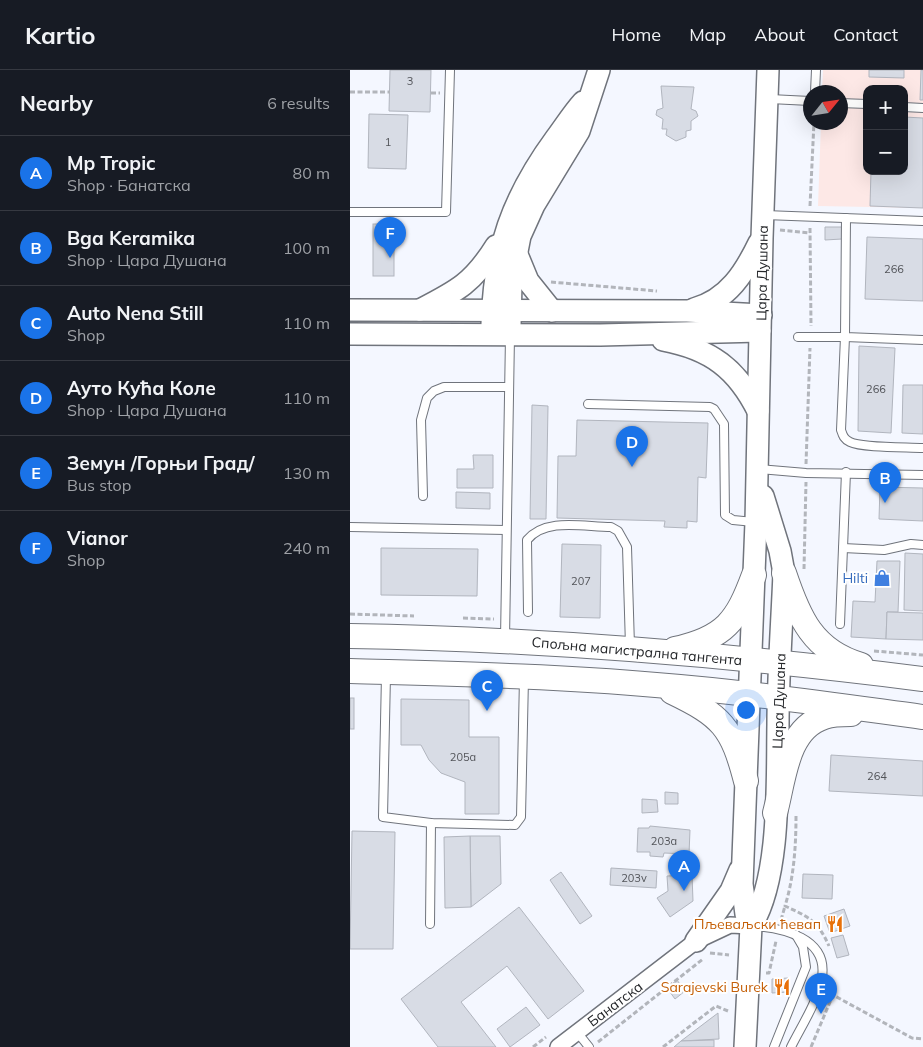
<!DOCTYPE html>
<meta charset="utf-8">
<style>
:root{--surface:#171b24;--page:#242831;--text:#f1f3f6;--muted:#9ea1a6;--line:#363941;--accent:#1a73e8}
body{margin:0;font-family:Mulish,sans-serif;background:var(--page);color:var(--text)}
.controls{position:absolute;right:15px;top:15px;display:grid;overflow:hidden;border-radius:10px;box-shadow:0 5px 20px #0002}
.controls button{width:45px;height:45px;display:grid;place-items:center;padding:0;border:0;border-bottom:1px solid var(--line);background:var(--surface);color:var(--text);font:25px sans-serif}
.compass{position:absolute;left:453px;top:15px;width:45px;height:45px;border-radius:50%;background:var(--surface);box-shadow:0 5px 20px #0002;rotate:60deg}
.you{position:absolute;left:395px;top:639px;width:18px;height:18px;margin:-12px;border:4px solid #fff;border-radius:50%;background:#1a73e8;box-shadow:0 0 0 8px #1a73e833}
.badge{display:grid;place-items:center;width:32px;height:32px;border-radius:50%;background:var(--accent);color:#fff;font-size:16px;font-weight:700}
.pin{position:absolute;translate:-50% -41px;filter:drop-shadow(0 1px 2px #0008)}
.pin::after{content:'';position:absolute;top:26px;width:18px;height:15px;background:inherit;clip-path:polygon(0 0,100% 0,50% 100%)}
.list{margin:0;padding:0;list-style:none}
h2{display:flex;justify-content:space-between;align-items:center;height:65px;margin:0;padding:0 20px;font-size:21px}
h2 small{font-size:16px;font-weight:400;color:var(--muted)}
.list li{display:grid;grid-template-columns:32px 1fr auto;gap:15px;align-items:center;box-sizing:border-box;height:75px;padding:0 20px;border-top:1px solid var(--line)}
.list b{display:block;font-size:19px;white-space:nowrap}
.list p{margin:0;font-size:16px;white-space:nowrap;color:var(--muted)}
.list em{font-size:16px;font-style:normal;color:var(--muted)}
.map{position:relative;flex:none;width:573px;height:977px;overflow:hidden}
header{display:flex;align-items:center;gap:30px;box-sizing:border-box;height:70px;padding:0 25px;background:var(--surface);border-bottom:1px solid var(--line)}
header strong{font-size:24px}
nav{display:flex;gap:28px;margin-inline-start:auto;font-size:18px}
main{display:flex}
aside{flex:1;background:var(--surface)}
.map>svg:first-child{display:block}
.industrial{fill:#fde8e6;fill-rule:evenodd}
.building{fill:#d8dce5;stroke:#b1b5be}
.lines{fill:none;stroke-linecap:round;stroke-linejoin:round}
.lane-casing{stroke:#70747c;stroke-width:10}
.street-casing{stroke:#70747c;stroke-width:18}
.secondary-casing{stroke:#70747c;stroke-width:24}
.primary-casing{stroke:#70747c;stroke-width:26}
.path{stroke:#b2b5bb;stroke-width:3;stroke-dasharray:5 2.5;stroke-linecap:butt}
.lane{stroke:#fff;stroke-width:8}
.street{stroke:#fff;stroke-width:15}
.secondary{stroke:#fff;stroke-width:21}
.primary{stroke:#fff;stroke-width:24}
.labels{text-anchor:middle;dominant-baseline:central;stroke-width:4;stroke-linejoin:round;paint-order:stroke}
.number-label{font-size:11px;fill:#525459}
.street-label{font-size:14px;fill:#25272a;stroke:#fff}
.shop-label{font-size:14px;fill:#366cbe;stroke:#fff;text-anchor:end}
.food-label{font-size:14px;fill:#c56008;stroke:#fff;text-anchor:end}
</style>
<header>
<strong>Kartio</strong>
<nav><a>Home</a><a>Map</a><a>About</a><a>Contact</a></nav>
</header>
<main>
<aside>
<h2>Nearby<small>6 results</small></h2>
<ul class="list">
<li><span class="badge">A</span><div><b>Mp Tropic</b><p>Shop · Банатска</p></div><em>80 m</em></li>
<li><span class="badge">B</span><div><b>Bga Keramika</b><p>Shop · Цара Душана</p></div><em>100 m</em></li>
<li><span class="badge">C</span><div><b>Auto Nena Still</b><p>Shop</p></div><em>110 m</em></li>
<li><span class="badge">D</span><div><b>Ауто Кућа Коле</b><p>Shop · Цара Душана</p></div><em>110 m</em></li>
<li><span class="badge">E</span><div><b>Земун /Горњи Град/</b><p>Bus stop</p></div><em>130 m</em></li>
<li><span class="badge">F</span><div><b>Vianor</b><p>Shop</p></div><em>240 m</em></li>
</ul>
</aside>
<div class="map">
<svg width="573" height="977" viewBox="0 0 573 977">
<rect width="100%" height="100%" fill="#f4f7ff"/>
<path class="industrial" d="M473,0H573V138L468,136L471,53L490,52V22H472ZM517,19H554V101H517Z"/>
<g class="building">
<polygon points="40,0 81,0 80,42 39,41"/>
<polygon points="519,0 554,0 554,8 519,7"/>
<polygon points="571,0 573,0 573,30 570,30"/>
<polygon points="311,16 344,17 341,39 346,41 348,46 341,51 341,60 336,61 336,67 326,71 316,65 317,59 312,59 313,49 306,45 307,40 313,38"/>
<polygon points="19,44 58,45 56,99 18,98"/>
<polygon points="554,47 573,48 573,138 520,136 521,101 554,101"/>
<rect x="23" y="154" width="21" height="52"/>
<polygon points="475,157 492,157 492,169 475,170"/>
<polygon points="517,167 573,169 573,231 515,229"/>
<polygon points="509,276 545,278 541,363 508,361"/>
<polygon points="553,315 573,315 573,364 552,363"/>
<polygon points="182,335 198,336 196,449 180,449"/>
<polygon points="227,350 358,353 356,408 348,407 347,452 337,451 337,458 314,457 315,451 207,448 208,386 226,386"/>
<polygon points="123,385 143,385 143,418 107,418 107,399 124,399"/>
<polygon points="530,417 573,418 573,451 529,449"/>
<polygon points="106,422 140,423 140,439 106,438"/>
<polygon points="212,474 251,475 250,548 210,547"/>
<polygon points="31,478 128,479 127,526 31,525"/>
<polygon points="555,483 573,484 573,541 554,540"/>
<polygon points="527,491 550,491 548,542 537,542 536,569 501,567 503,531 525,532"/>
<polygon points="537,542 573,543 573,570 536,569"/>
<rect x="0" y="628" width="4" height="31"/>
<polygon points="51,629 119,630 119,667 149,667 149,744 115,744 115,712 91,703 79,690 71,675 51,675"/>
<polygon points="481,685 573,691 573,726 479,721"/>
<polygon points="315,722 328,723 328,734 315,734"/>
<polygon points="292,729 307,730 308,742 292,743"/>
<polygon points="300,756 340,760 339,784 314,783 313,787 300,786 300,782 287,782 288,758 299,758"/>
<polygon points="2,761 45,762 43,879 0,879"/>
<polygon points="120,766 150,766 151,814 121,837"/>
<polygon points="120,766 121,837 95,838 94,767"/>
<polygon points="261,798 307,801 306,818 260,815"/>
<polygon points="211,802 242,846 230,854 200,810"/>
<polygon points="453,804 483,805 482,829 452,828"/>
<polygon points="342,805 343,831 320,847 307,828 318,821 317,806"/>
<polygon points="169,837 234,921 198,949 157,896 111,932 146,977 88,977 51,929"/>
<polygon points="494,839 500,856 480,863 474,846"/>
<polygon points="493,865 499,885 487,888 481,868"/>
<polygon points="438,908 439,922 422,923 422,909"/>
<polygon points="327,910 335,921 325,929 317,918"/>
<polygon points="176,937 190,955 160,977 147,959"/>
<polygon points="368,943 369,969 331,971"/>
<polygon points="364,970 364,977 324,977 331,971"/>
</g>
<g class="lines">
<g class="lane-casing">
<g id="lane">
<polyline points="465,22 466,0"/>
<polyline points="420,29 460,31"/>
<polyline points="490,33 517,34"/>
<polyline points="554,37 573,38"/>
<polyline points="0,142 96,142 100,0"/>
<polyline points="415,145 573,151"/>
<polyline points="496,148 495,267 573,270"/>
<path d="M448,267H495L491,360C493,366 494,369 500,372C512,378 557,377 573,378"/>
<polyline points="238,334 360,337 364,339 374,354 375,445 383,450 404,452"/>
<polyline points="408,399 456,403 573,405"/>
<polyline points="73,426 71,350 77,328 84,321 94,317 159,317"/>
<polyline points="0,457 156,460"/>
<polyline points="493,478 534,480 561,474 573,475"/>
<path d="M178,542L177,470C196,447 234,457 261,457L268,461L277,477L280,576"/>
<polyline points="490,554 496,402"/>
<polyline points="155,569 160,266"/>
<polyline points="36,605 33,747 81,753 165,755 171,747 174,608"/>
<polyline points="80,854 81,753"/>
<path d="M404,856C433,858 478,868 472,907C468,931 452,955 441,977"/>
<polyline points="227,962 239,977"/>
<polyline points="424,977 456,897 453,877 446,865"/>
</g>
</g>
<g class="street-casing">
<polyline id="street" points="208,977 346,871 380,855 401,856"/>
</g>
<g class="secondary-casing">
<g id="secondary">
<polyline points="166,182 178,211 202,241"/>
<path d="M344,239C378,230 395,202 409,173"/>
<polyline points="0,240 337,241 411,245"/>
<path d="M70,240C107,221 123,213 146,176"/>
<path d="M142,254C144,180 162,128 206,68C215,56 223,43 233,32"/>
<polyline points="160,255 161,212 170,166 184,135 229,61 249,0"/>
<polyline points="0,264 250,265 410,261"/>
<path d="M313,270C361,279 387,299 408,341"/>
<path d="M401,856C431,808 427,711 428,655C428,604 432,553 434,503L430,481L413,426"/>
<polyline points="346,871 381,821 390,800"/>
<polyline points="395,977 401,856 396,844 392,814 406,452 412,168 418,0"/>
</g>
</g>
<g class="primary-casing">
<g id="primary">
<path d="M434,503C449,548 463,581 511,595"/>
<path d="M0,566C192,569 383,585 573,609"/>
<path d="M325,579C375,568 387,551 404,505"/>
<path d="M0,601C102,604 204,606 306,615C396,622 484,635 573,647"/>
<path d="M322,622C372,646 382,657 396,711"/>
<path d="M425,743C434,710 436,659 474,647C482,644 492,644 501,644"/>
</g>
</g>
<g class="path">
<polyline points="0,22 40,22"/>
<polyline points="81,23 90,23"/>
<polyline points="460,136 464,52"/>
<polyline points="460,158 461,256"/>
<polyline points="430,160 460,163"/>
<polyline points="201,212 307,221"/>
<polyline points="456,394 460,278"/>
<polyline points="454,499 456,412"/>
<polyline points="0,544 64,546"/>
<polyline points="113,548 144,549"/>
<polyline points="524,581 573,585"/>
<path d="M446,746C446,776 444,807 435,836C459,847 468,851 479,876"/>
<polyline points="431,850 435,836"/>
<polyline points="360,883 379,885"/>
<polyline points="416,903 419,903 426,871"/>
<polyline points="484,914 483,925 562,968 573,969"/>
<polyline points="248,972 353,889"/>
<polyline points="183,977 196,967"/>
<polyline points="313,977 366,936 378,941"/>
<polyline points="461,977 483,925"/>
</g>
<use href="#lane" class="lane"/>
<use href="#street" class="street"/>
<use href="#secondary" class="secondary"/>
<use href="#primary" class="primary"/>
</g>
<defs>
<g id="shop-bare" transform="scale(1.35)"><path d="M-5-2.5h2.3a2.7 3.5 0 0 1 5.4 0H5L5.5 6h-11ZM-1.5-2.5h3a1.5 2.3 0 0 0-3 0Z" fill="#3f7fe0" stroke="#fff" stroke-width="2.5" paint-order="stroke"/></g>
<g id="restaurant-bare" transform="scale(1.35)"><path d="M-5-6h1v4h1v-4h1v4h1v-4h1v5L-1.5 .5V6h-2V.5L-5-1ZM5-6V6H3V1.5H1.5Q1.5-4 5-6Z" fill="#e8710a" stroke="#fff" stroke-width="2.5" paint-order="stroke"/></g>
</defs>
<g fill-rule="evenodd">
<use href="#shop-bare" x="532" y="508"/>
<use href="#restaurant-bare" x="485" y="854"/>
<use href="#restaurant-bare" x="432" y="917"/>
</g>
<g class="labels">
<g class="number-label">
<text x="60" y="11">3</text>
<text x="38" y="72">1</text>
<text x="544" y="199">266</text>
<text x="526" y="319">266</text>
<text x="231" y="511">207</text>
<text x="113" y="687">205a</text>
<text x="527" y="706">264</text>
<text x="314" y="771">203a</text>
<text x="284" y="808">203v</text>
</g>
<g class="street-label">
<text transform="translate(412 203) rotate(-89)">Цара Душана</text>
<text transform="translate(287 581) rotate(5)">Спољна магистрална тангента</text>
<text transform="translate(429 631) rotate(-88)">Цара Душана</text>
<text transform="translate(265 934) rotate(-37)">Банатска</text>
</g>
<g class="shop-label">
<text x="518" y="508">Hilti</text>
</g>
<g class="food-label">
<text x="471" y="854">Пљеваљски ћевап</text>
<text x="418" y="917">Sarajevski Burek</text>
</g>
</g>
</svg>
<div class="controls">
<button>+</button>
<button>−</button>
</div>
<svg class="compass" viewBox="-18 -18 36 36"><path d="M0-13l5 13h-10z" fill="#e53935"/><path d="M0 13l5-13h-10z" fill="#9ea1a6"/></svg>
<div class="you"></div>
<div class="pin badge" style="left:334px;top:821px">A</div>
<div class="pin badge" style="left:535px;top:433px">B</div>
<div class="pin badge" style="left:137px;top:641px">C</div>
<div class="pin badge" style="left:282px;top:397px">D</div>
<div class="pin badge" style="left:471px;top:944px">E</div>
<div class="pin badge" style="left:40px;top:188px">F</div>
</div>
</main>
